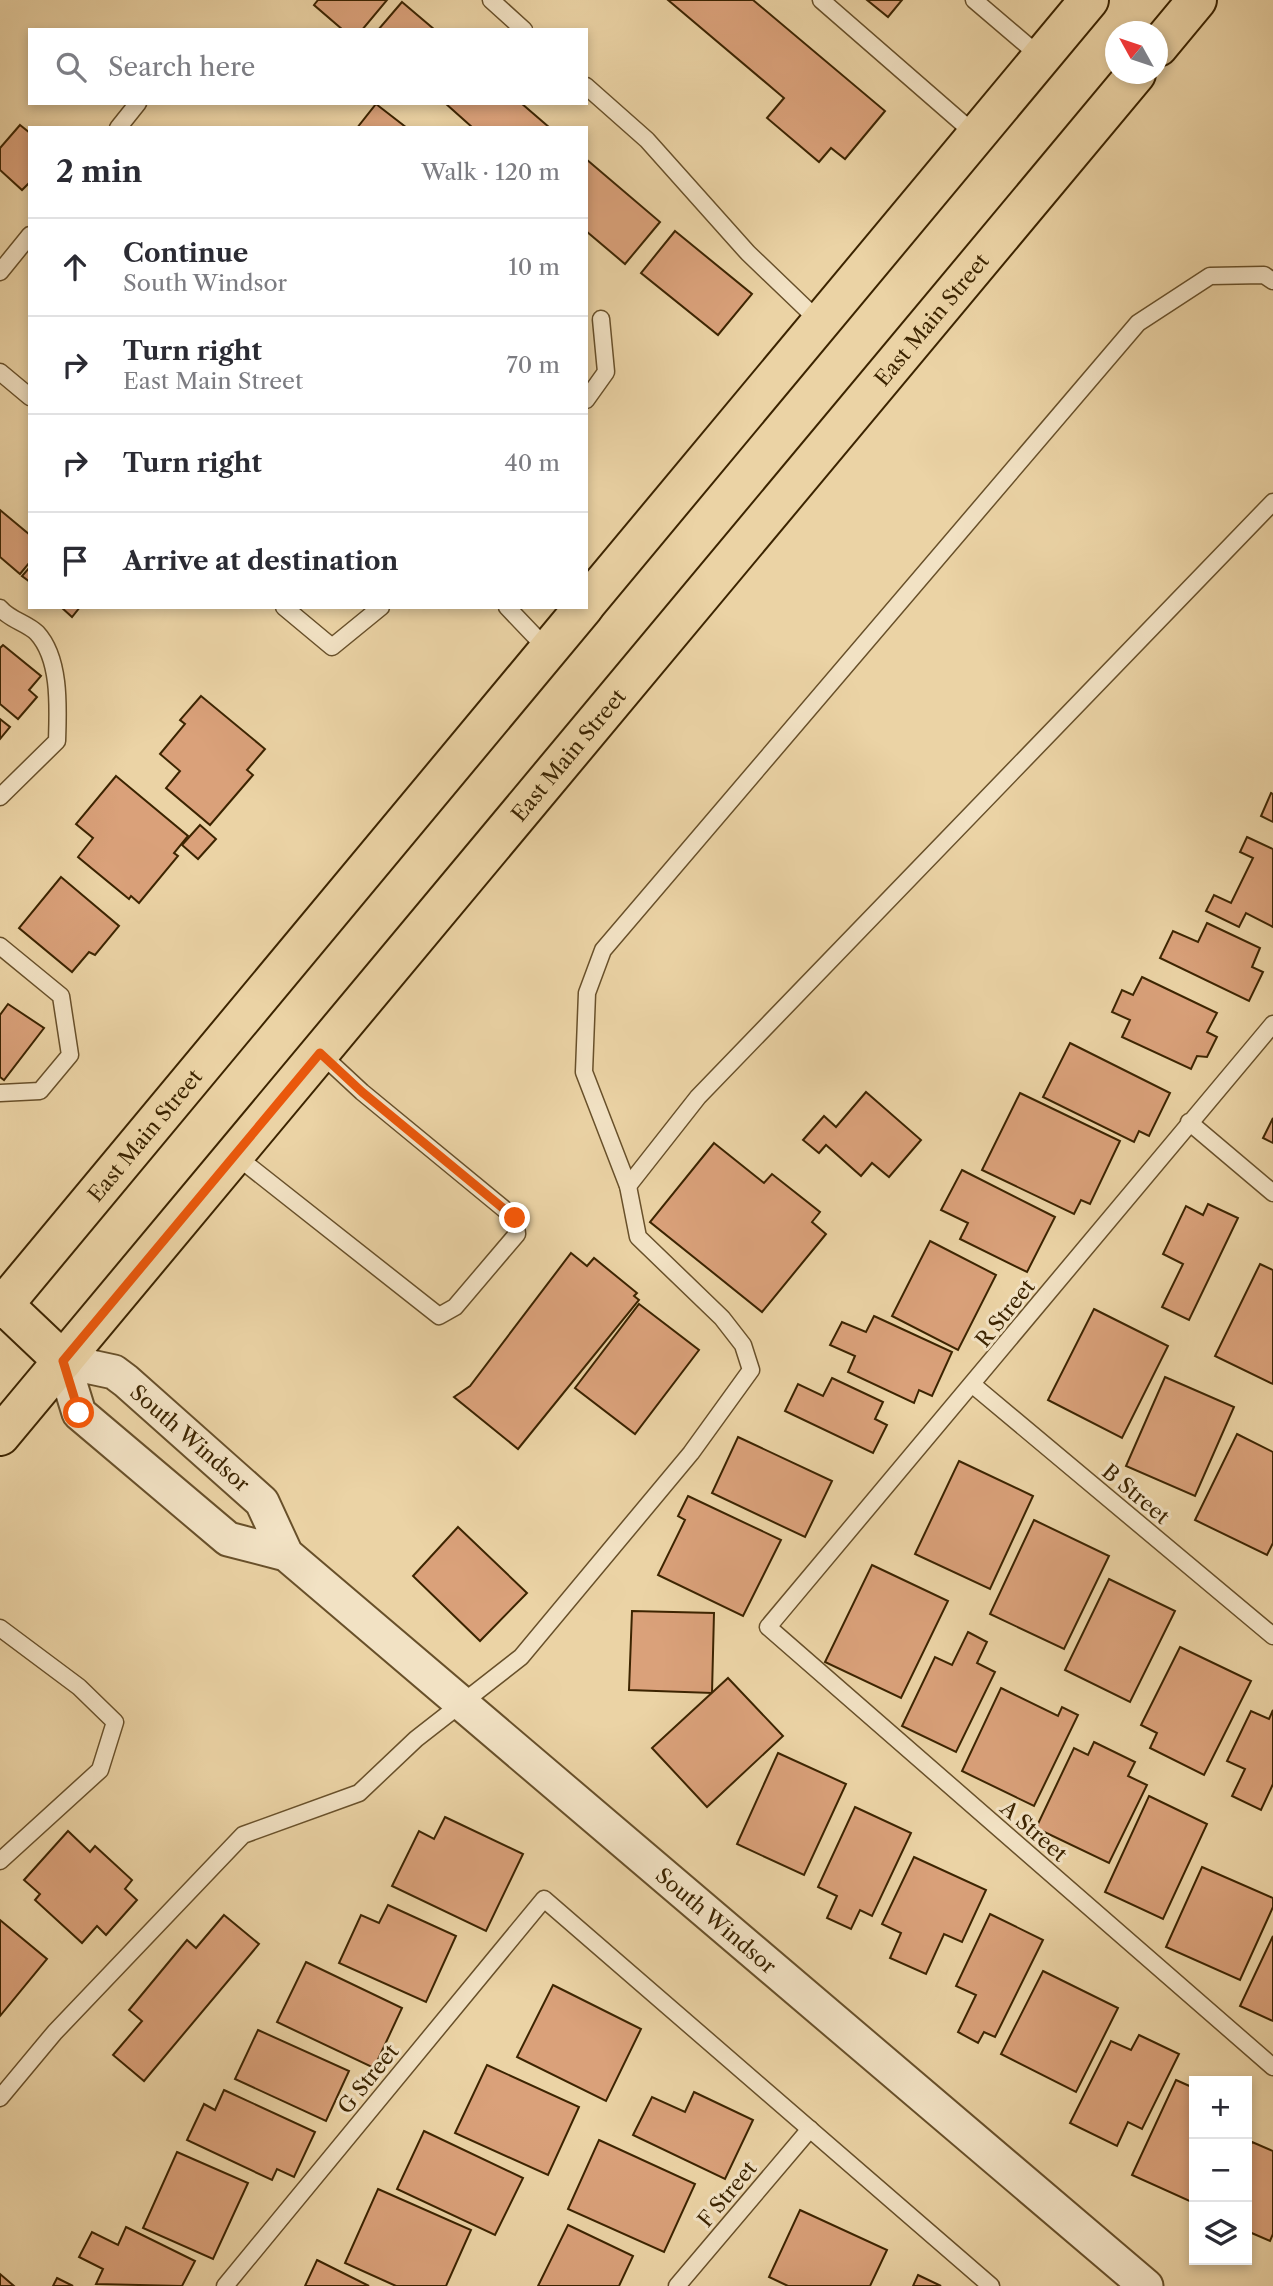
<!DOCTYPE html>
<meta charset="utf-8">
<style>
:root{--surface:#fff;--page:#f2f2f3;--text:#2b2b33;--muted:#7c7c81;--line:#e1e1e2}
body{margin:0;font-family:"Libre Caslon Text",serif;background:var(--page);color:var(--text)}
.controls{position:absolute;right:21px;bottom:21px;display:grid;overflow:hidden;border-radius:0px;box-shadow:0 4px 10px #0003}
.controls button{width:63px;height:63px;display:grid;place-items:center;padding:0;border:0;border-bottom:2px solid var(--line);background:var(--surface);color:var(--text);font:35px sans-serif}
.compass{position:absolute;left:1105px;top:21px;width:63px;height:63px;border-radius:50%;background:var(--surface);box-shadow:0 4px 10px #0003;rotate:310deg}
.stop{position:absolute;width:21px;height:21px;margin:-16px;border:5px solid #ea580c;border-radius:50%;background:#fff}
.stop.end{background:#ea580c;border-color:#fff;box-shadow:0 2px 7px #0008}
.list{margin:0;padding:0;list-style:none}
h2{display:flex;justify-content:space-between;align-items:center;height:91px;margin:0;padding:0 28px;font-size:30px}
h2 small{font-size:23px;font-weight:400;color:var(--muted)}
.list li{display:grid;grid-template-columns:46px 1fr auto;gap:21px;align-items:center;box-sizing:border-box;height:98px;padding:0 28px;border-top:2px solid var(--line)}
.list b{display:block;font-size:26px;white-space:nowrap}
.list p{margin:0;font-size:23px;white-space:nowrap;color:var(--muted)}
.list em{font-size:23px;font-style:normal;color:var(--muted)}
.icon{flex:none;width:38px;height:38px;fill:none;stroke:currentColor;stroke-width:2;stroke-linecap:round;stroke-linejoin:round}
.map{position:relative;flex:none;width:1273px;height:2286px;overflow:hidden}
.search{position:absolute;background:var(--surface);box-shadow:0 4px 10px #0003;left:28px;top:28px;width:560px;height:77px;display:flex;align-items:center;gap:18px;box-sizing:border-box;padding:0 24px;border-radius:0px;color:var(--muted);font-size:26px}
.panel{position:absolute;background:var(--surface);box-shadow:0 4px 10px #0003;left:28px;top:126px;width:560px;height:483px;border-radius:0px}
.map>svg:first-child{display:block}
.building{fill:#daa17a;stroke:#3c2401;stroke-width:2}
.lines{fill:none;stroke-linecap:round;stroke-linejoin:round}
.service-casing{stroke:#68502a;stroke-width:19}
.minor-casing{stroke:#68502a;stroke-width:37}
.primary-casing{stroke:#3c2401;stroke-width:42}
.service{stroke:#f2e2c4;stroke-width:16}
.minor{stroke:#f2e2c4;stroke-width:33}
.primary{stroke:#ebd3a5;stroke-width:38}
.route{stroke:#ea580c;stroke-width:9}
.labels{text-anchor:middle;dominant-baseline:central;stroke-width:6;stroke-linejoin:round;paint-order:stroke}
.street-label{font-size:21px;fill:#3c2401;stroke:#f2e2c4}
</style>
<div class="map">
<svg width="1273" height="2286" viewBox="0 0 1273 2286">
<rect width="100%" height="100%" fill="#ebd3a5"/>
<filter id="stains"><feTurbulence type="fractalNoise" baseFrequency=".00286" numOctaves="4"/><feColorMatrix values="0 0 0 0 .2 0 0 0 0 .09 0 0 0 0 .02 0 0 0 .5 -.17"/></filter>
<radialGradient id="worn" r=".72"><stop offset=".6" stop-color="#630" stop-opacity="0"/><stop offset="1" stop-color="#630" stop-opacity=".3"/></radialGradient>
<g class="building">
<polygon points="318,0 387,0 362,30 343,30 314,5"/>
<polygon points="668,0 753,0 885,111 845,159 831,148 819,162 767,118 784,98"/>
<polygon points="867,0 902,0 888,17"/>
<polygon points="402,2 435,30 378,30"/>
<polygon points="445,103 521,103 550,128 473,128"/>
<polygon points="376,104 407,128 357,128"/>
<polygon points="20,125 30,133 30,182 22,190 0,170 0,148"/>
<polygon points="586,159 660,222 625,264 586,231"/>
<polygon points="675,231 752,294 718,335 641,273"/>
<polygon points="0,510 30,535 30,562 20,574 0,557"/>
<polygon points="30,567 30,582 22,576"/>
<polygon points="61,607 80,607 72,617"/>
<polygon points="3,645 41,676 29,690 37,697 18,719 0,704 0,648"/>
<polygon points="201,696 265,749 247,770 253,775 210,825 166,788 180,771 160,754 185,724 180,720"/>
<polygon points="0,719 10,727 0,739"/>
<polygon points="116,776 188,836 174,853 178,856 139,903 131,896 129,899 78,857 93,838 76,824"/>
<polygon points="1271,793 1273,794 1273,822 1261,816"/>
<polygon points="200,825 216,839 198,859 182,845"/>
<polygon points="1247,837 1273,849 1273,927 1246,913 1239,927 1206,911 1214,895 1231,903 1253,858 1240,852"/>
<polygon points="61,877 119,926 95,955 89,952 72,972 19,928"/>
<polygon points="1207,923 1260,948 1252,967 1263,972 1249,1001 1160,958 1173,931 1198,942"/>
<polygon points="1142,977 1217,1013 1207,1032 1217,1037 1207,1057 1197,1056 1191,1069 1122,1037 1130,1020 1112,1012 1122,990 1133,995"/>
<polygon points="8,1004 44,1028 4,1080 0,1077 0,1015"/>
<polygon points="1070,1043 1170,1093 1149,1136 1139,1131 1134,1142 1043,1097"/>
<polygon points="866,1092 921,1140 889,1177 872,1163 861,1176 826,1145 819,1153 803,1140 824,1116 836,1127"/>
<polygon points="1020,1093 1120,1141 1090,1204 1081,1200 1074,1214 982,1170"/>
<polygon points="1273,1118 1273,1143 1263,1138"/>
<polygon points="714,1143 764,1183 772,1174 820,1212 812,1222 826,1234 762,1312 650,1222"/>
<polygon points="962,1170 1055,1217 1027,1272 960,1239 968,1223 941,1210"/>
<polygon points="1208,1204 1238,1218 1189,1320 1162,1307 1183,1264 1163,1254 1186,1206 1203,1215"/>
<polygon points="930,1241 996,1275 958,1350 892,1316"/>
<polygon points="571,1253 587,1266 594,1258 637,1293 634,1296 639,1300 518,1449 454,1397 470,1386"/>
<polygon points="1260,1264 1273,1270 1273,1384 1215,1356"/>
<polygon points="639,1304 699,1350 635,1434 575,1388"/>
<polygon points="1094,1309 1168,1346 1122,1438 1048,1400"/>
<polygon points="874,1316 952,1352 932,1396 919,1390 914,1403 848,1372 855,1356 830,1345 842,1322 866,1332"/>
<polygon points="1165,1377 1234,1407 1195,1496 1126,1466"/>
<polygon points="832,1378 883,1402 875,1419 887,1425 873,1453 785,1411 798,1384 823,1396"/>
<polygon points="1237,1434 1273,1452 1273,1543 1267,1555 1195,1520"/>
<polygon points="738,1437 832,1481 805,1537 712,1493"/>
<polygon points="959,1461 1033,1496 990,1589 915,1554"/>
<polygon points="688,1496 781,1540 743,1616 658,1575 685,1520 678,1516"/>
<polygon points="1034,1520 1109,1556 1064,1649 990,1614"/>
<polygon points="458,1527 527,1593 480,1641 413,1576"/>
<polygon points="872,1565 948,1601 901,1698 825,1662"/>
<polygon points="1109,1579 1175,1611 1130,1702 1065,1670"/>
<polygon points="632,1611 714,1613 712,1693 629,1690"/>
<polygon points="968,1632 987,1642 977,1663 995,1672 956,1752 902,1726 935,1657 952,1665"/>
<polygon points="1180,1647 1251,1681 1204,1775 1150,1748 1157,1733 1141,1725"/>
<polygon points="728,1678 783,1736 707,1807 652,1748"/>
<polygon points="1001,1688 1058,1716 1062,1707 1078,1715 1034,1806 962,1771"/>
<polygon points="1273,1710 1273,1784 1261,1810 1232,1796 1245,1769 1227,1761 1251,1711 1269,1719"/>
<polygon points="1094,1742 1135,1762 1128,1776 1147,1785 1109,1863 1036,1828 1074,1748 1088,1755"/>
<polygon points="778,1753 846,1784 804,1875 737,1844"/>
<polygon points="1149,1796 1207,1824 1163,1919 1105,1892"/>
<polygon points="855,1807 911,1833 872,1916 860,1910 851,1929 827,1918 837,1896 818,1887"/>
<polygon points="445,1817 523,1854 486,1931 392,1886 419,1831 434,1839"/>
<polygon points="68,1831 90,1852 95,1846 132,1880 125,1889 137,1900 106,1935 97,1926 82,1943 35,1900 40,1894 24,1880"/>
<polygon points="914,1857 986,1890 962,1942 944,1934 926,1974 890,1958 901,1933 882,1924"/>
<polygon points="1202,1867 1273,1898 1273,1907 1240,1980 1166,1947"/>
<polygon points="388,1905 456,1936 426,2002 339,1963 361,1915 379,1923"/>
<polygon points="990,1914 1043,1940 995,2037 984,2032 978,2043 958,2032 976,1995 956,1986"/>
<polygon points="224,1915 259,1944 144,2081 113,2055 142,2021 129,2010 187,1940 196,1948"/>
<polygon points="0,1920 47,1959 0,2016"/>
<polygon points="1273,1936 1273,2021 1240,2006"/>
<polygon points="306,1962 402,2008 374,2068 277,2022"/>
<polygon points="1043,1971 1118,2008 1076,2092 1001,2054"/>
<polygon points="553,1985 641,2029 606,2101 517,2057"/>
<polygon points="258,2030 349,2071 326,2121 235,2079"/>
<polygon points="1139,2035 1179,2054 1142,2129 1128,2122 1117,2146 1070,2123 1111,2041 1131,2050"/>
<polygon points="487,2065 579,2107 548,2175 455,2133"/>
<polygon points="1176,2080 1194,2088 1194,2203 1132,2175"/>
<polygon points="224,2090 315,2132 294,2177 277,2169 272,2180 187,2140 204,2104 215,2110"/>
<polygon points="694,2092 753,2120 725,2179 633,2135 652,2097 685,2112"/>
<polygon points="424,2131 523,2178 495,2235 397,2189"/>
<polygon points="599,2140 695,2184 664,2252 568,2209"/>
<polygon points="1252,2142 1273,2151 1273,2234 1270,2241 1247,2231 1247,2153"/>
<polygon points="177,2152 248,2183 213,2259 143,2228"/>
<polygon points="378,2189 471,2230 446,2286 396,2286 345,2263"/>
<polygon points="800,2210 887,2250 870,2286 788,2286 769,2277"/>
<polygon points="568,2225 633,2256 619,2286 538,2286"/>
<polygon points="126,2227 195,2261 182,2286 96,2284 103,2269 79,2257 92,2232 118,2245"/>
<polygon points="317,2260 369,2286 305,2286"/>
<polygon points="0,2274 14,2286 0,2286"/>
<polygon points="918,2275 941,2286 913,2286"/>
<polygon points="57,2278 73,2286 53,2286"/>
</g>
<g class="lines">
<g class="service-casing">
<g id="service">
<polyline points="491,0 524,30"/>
<polyline points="821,0 976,135"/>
<polyline points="974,0 1041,57"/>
<polyline points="586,86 647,140 748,253 820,322"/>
<polyline points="118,128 138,103"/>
<polyline points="0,272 30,235"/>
<polyline points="0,372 30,397"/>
<polyline points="586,400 606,372 601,319"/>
<polyline points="284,607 332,647 381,607"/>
<polyline points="507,607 548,650"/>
<path d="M0,608C10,620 27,623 37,633C61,659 58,709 57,741L0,797"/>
<polyline points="0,946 61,996 70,1055 40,1091 0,1093"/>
<polyline points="1273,1024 768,1627 1273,2067"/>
<polyline points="1189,1122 1273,1193"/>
<polyline points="235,1155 439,1316 455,1307 517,1234 515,1218 362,1092 320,1053"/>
<polyline points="628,1186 698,1097 1273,502"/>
<polyline points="973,1385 1273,1636"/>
<polyline points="0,1628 79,1687 115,1722 100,1770 0,1861"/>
<polyline points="0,2098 55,2032 243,1835 359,1793 416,1739 521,1657 691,1453 751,1370 743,1345 722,1318 638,1237 628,1186 584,1072 587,993 603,950 1138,323 1210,276 1264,275 1273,281"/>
<polyline points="225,2286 544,1899 991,2286"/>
<polyline points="677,2286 810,2129"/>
</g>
</g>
<g class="minor-casing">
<g id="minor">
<path id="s1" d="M286,1554L262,1502L126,1381L114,1372L63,1361L79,1413L228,1539L286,1554L1146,2286"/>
</g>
</g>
<g class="primary-casing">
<g id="primary">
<polyline points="1158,47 1197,0"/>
<polyline points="586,604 1089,0"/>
<polyline points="4,1305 63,1361"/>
<path id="s2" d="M0,1309L584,607"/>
<path id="s3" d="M0,1436L1136,74"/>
</g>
</g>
<use href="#service" class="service"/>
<use href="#minor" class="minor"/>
<use href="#primary" class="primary"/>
</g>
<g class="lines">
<polyline class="route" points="79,1413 63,1361 320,1053 362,1092 515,1218"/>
</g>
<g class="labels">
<g class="street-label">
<text stroke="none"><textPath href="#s3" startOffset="1454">East Main Street</textPath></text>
<text stroke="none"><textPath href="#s3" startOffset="887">East Main Street</textPath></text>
<text stroke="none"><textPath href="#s2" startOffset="226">East Main Street</textPath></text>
<text transform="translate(1005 1313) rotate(-51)">R Street</text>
<text transform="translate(190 1438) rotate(41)">South Windsor</text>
<text transform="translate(1136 1494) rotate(40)">B Street</text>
<text transform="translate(1034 1831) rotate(41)">A Street</text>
<text stroke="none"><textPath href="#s1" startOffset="1181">South Windsor</textPath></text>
<text transform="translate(368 2079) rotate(-51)">G Street</text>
<text transform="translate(727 2194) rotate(-50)">F Street</text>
</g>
</g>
<rect width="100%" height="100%" filter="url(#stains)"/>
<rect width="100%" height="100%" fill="url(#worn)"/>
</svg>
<div class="controls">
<button>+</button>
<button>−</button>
<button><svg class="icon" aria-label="layers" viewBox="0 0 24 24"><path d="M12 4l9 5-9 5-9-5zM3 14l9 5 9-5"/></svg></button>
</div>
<svg class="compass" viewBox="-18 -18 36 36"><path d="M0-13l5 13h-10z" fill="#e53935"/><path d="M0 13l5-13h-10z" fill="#7c7c81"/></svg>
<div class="stop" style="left:79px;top:1413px"></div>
<div class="stop end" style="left:515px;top:1218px"></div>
<div class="search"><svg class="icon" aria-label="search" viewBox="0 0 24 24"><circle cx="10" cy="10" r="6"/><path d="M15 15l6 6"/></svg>Search here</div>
<section class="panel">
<h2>2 min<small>Walk · 120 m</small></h2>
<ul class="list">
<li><svg class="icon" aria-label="ahead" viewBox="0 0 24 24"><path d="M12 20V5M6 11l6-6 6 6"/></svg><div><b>Continue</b><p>South Windsor</p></div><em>10 m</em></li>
<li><svg class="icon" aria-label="right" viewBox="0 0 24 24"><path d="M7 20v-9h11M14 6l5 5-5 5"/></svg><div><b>Turn right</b><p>East Main Street</p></div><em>70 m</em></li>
<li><svg class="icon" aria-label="right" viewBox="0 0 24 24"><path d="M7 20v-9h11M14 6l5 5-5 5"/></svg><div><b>Turn right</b></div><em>40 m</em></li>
<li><svg class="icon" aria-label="arrive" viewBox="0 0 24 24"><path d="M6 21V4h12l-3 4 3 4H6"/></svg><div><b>Arrive at destination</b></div></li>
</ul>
</section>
</div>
